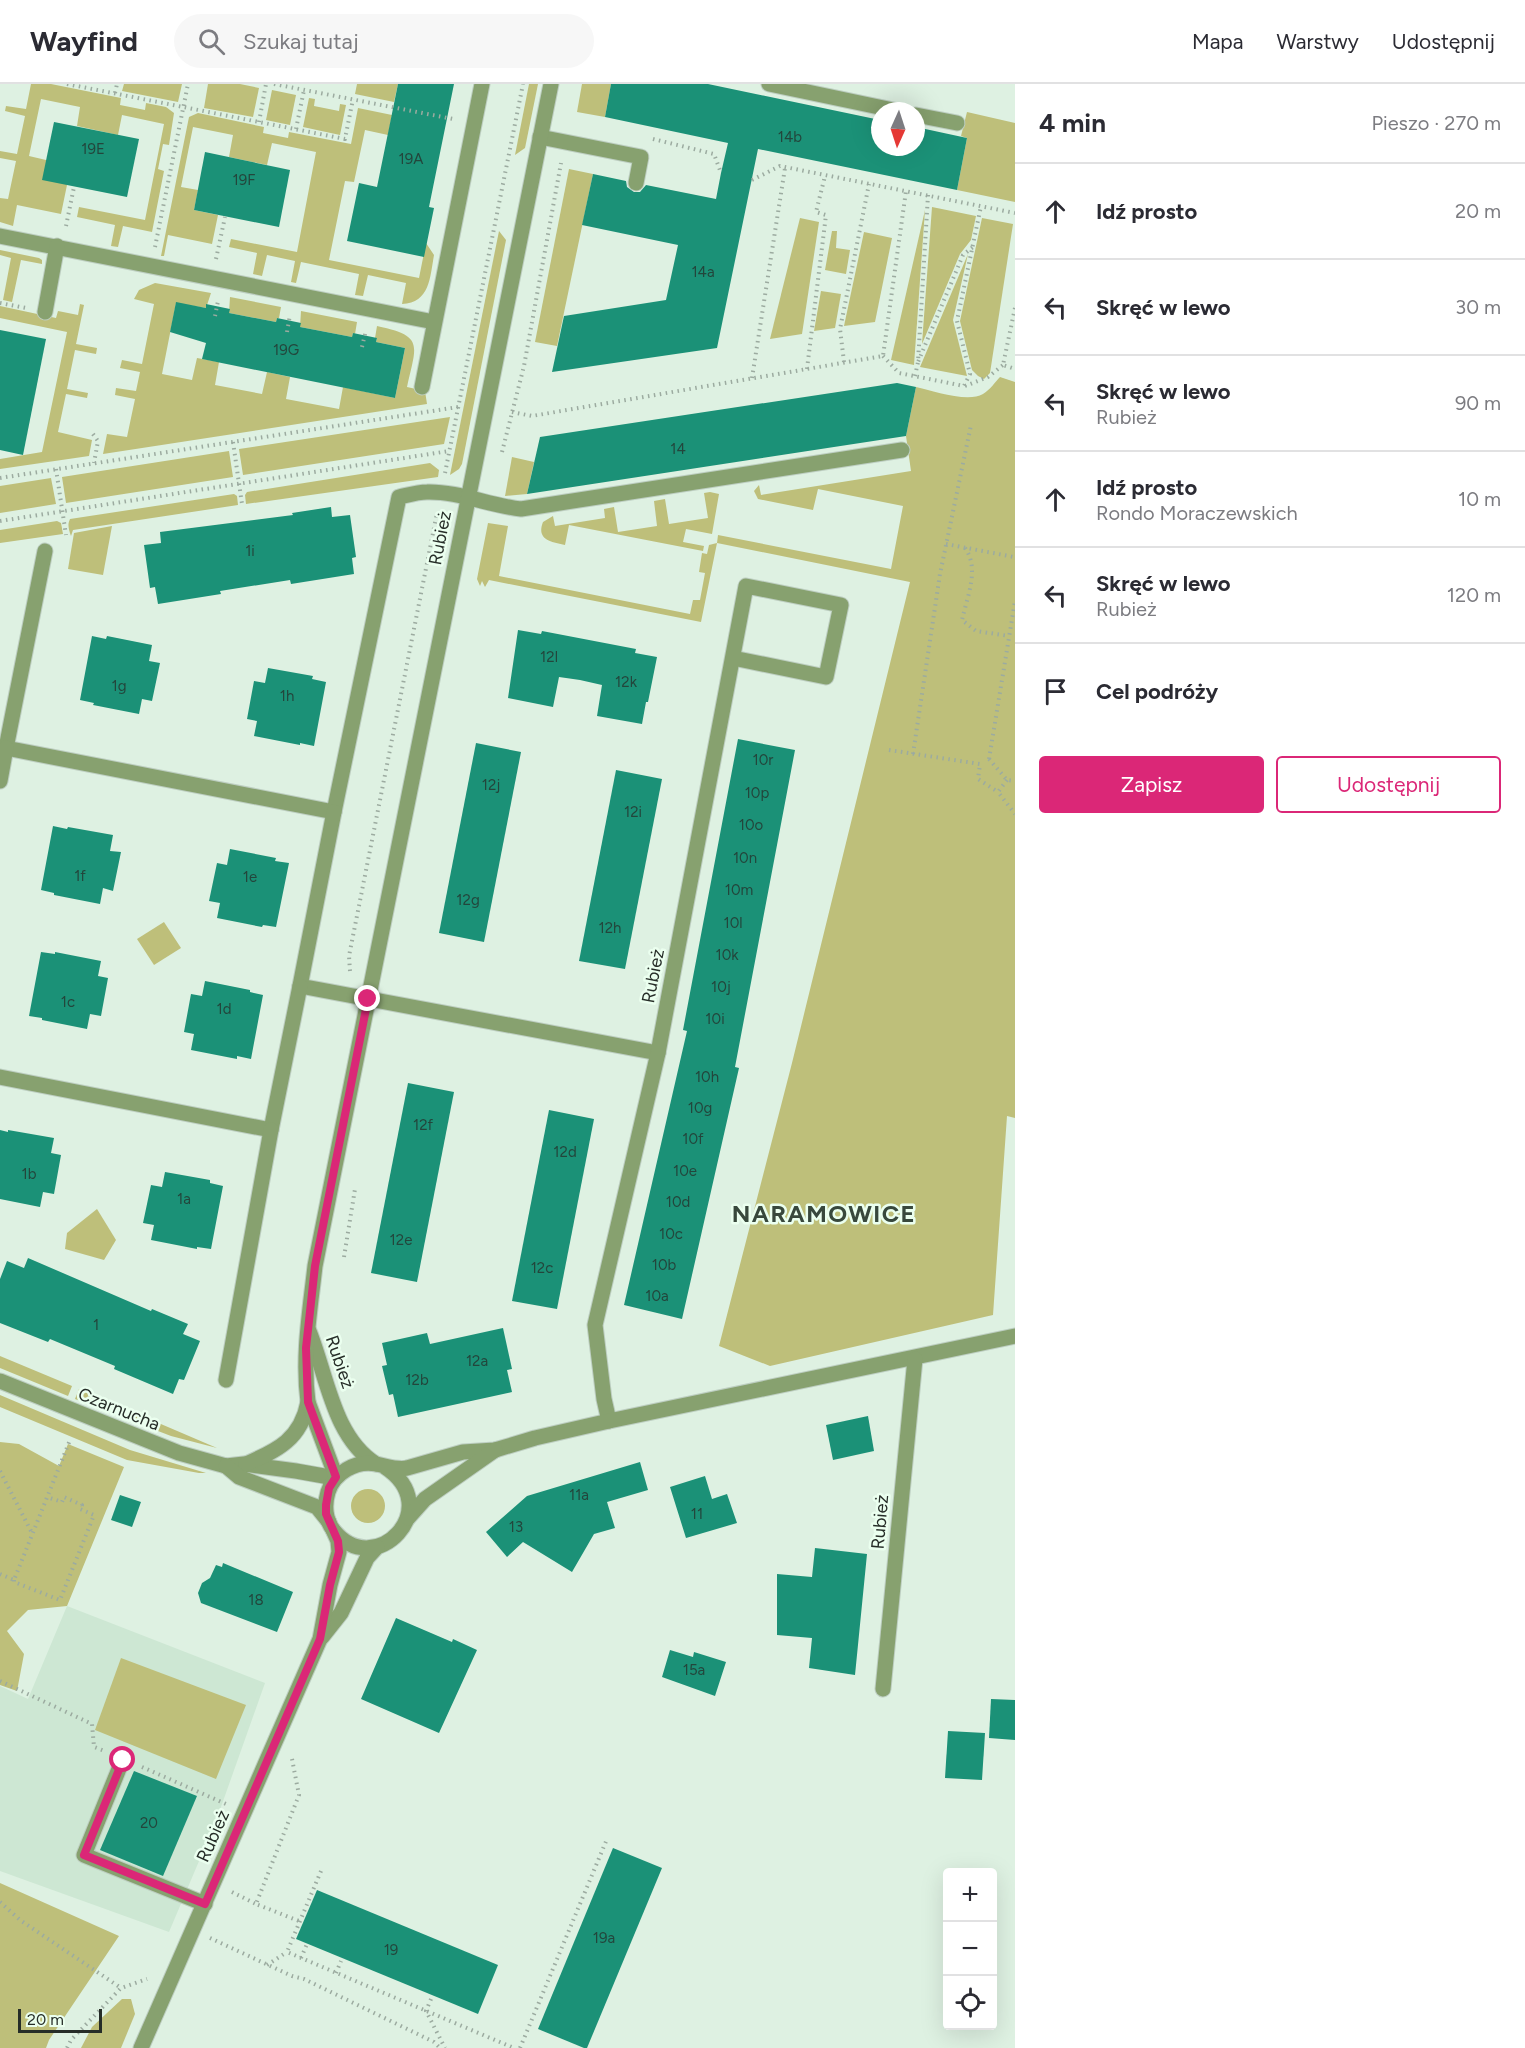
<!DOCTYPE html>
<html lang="pl">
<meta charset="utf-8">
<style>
:root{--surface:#fff;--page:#f7f7f7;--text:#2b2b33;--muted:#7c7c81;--line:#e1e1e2;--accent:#db2777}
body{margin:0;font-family:Figtree,sans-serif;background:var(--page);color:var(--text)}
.controls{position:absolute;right:18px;bottom:18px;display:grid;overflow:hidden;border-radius:6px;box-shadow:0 6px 24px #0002}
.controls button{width:54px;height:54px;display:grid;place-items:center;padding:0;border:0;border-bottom:2px solid var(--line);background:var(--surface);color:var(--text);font:30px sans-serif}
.compass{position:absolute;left:871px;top:18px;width:54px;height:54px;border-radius:50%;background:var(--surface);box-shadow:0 6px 24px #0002;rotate:183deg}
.scale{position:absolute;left:18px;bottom:15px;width:84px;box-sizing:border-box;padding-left:6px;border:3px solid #262d28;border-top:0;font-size:16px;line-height:21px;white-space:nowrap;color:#262d28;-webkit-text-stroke:4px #ebffef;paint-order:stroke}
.stop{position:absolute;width:18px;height:18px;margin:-14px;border:4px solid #db2777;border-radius:50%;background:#fff}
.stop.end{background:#db2777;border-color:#fff;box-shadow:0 2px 6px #0008}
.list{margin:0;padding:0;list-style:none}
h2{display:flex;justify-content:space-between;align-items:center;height:78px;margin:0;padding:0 24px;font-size:26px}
h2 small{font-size:20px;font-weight:400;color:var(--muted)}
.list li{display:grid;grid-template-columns:39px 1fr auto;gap:18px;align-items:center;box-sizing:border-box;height:96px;padding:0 24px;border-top:2px solid var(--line)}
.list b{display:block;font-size:22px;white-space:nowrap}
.list p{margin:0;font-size:20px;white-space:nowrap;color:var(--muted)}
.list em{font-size:20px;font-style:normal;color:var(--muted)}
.actions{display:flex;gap:12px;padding:18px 24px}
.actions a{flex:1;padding:14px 0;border:2px solid var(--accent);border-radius:6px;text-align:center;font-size:21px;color:var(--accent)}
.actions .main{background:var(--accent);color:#fff}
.icon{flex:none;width:33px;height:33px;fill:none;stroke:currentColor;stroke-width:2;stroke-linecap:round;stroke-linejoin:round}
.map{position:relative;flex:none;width:1015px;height:1964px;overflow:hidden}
header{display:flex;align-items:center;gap:36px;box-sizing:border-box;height:84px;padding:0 30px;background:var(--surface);border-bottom:2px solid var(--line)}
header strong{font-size:28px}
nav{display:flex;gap:33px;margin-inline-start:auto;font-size:21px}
.search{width:420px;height:54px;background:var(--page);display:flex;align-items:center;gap:15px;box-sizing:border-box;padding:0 21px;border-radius:33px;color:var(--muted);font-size:22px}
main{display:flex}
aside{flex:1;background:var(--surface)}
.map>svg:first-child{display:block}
.built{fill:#cde7d3}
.green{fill:#bebf7a}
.building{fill:#1b9177}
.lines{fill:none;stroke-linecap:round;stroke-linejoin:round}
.minor-casing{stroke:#bdcec1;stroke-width:17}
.path{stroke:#9caba0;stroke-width:4;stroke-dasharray:1.5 4.5;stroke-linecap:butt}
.minor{stroke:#87a16f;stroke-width:15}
.route{stroke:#db2777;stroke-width:8}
.labels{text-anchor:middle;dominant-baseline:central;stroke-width:5;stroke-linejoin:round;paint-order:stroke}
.number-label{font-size:15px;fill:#23463c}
.street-label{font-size:18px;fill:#262d28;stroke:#ebffef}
.district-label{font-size:24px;font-weight:bold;letter-spacing:1.5px;fill:#38483c;stroke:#ebffef}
</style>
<header>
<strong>Wayfind</strong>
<div class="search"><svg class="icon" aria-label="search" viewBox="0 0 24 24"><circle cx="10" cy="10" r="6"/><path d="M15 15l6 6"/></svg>Szukaj tutaj</div>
<nav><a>Mapa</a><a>Warstwy</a><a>Udostępnij</a></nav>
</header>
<main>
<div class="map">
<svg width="1015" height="1964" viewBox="0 0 1015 1964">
<rect width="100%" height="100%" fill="#def1e2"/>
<polygon class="built" points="67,1522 265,1599 216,1737 169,1848 0,1787 0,1602 28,1615"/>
<g class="green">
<polygon points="31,0 51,0 121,14 120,21 145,26 146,19 166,23 174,29 169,61 163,60 158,85 164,87 152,148 123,142 118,163 111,162 115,141 77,133 79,123 145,136 164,40 122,31 118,51 77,42 80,23 41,15 29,72 46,76 67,101 61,130 17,121 13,142 0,138 0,114 8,115 16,77 0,74 0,67 17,70 25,32 5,27 6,22 26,25"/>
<polygon points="124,0 182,0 178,18 122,7"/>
<polygon points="208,0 240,0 259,4 253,33 204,24"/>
<polygon points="357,0 398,0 394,18 355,10"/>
<polygon points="529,0 538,0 525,64 515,71"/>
<polygon points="582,0 611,0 605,33 577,28"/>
<polygon points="272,6 296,11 290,41 266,36"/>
<polygon points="309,14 315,15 314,22 339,27 340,20 346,21 340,51 303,43"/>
<path d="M358,24L392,31L388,51L365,46L354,98L345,97L329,176L419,194L426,159L434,171C430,193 430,219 402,220L406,199L368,191L363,212L355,211L359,190L301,178L296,199L291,198L295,177L267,171L262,192L253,190L257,169L229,163L231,155L297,168L316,68L272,59L267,81L229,73L233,51L193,43L181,103L198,106L194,126L218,131L212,160L168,151L164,172H161L189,33L198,29L264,43L263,49L288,54L289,48L351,60Z"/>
<polygon points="967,28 1015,39 1015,118 957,106 967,54 961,52"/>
<polygon points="569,85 593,90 557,262 535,258"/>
<polygon points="932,123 976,132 971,156 960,170 922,260"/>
<polygon points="925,126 914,281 891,276"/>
<polygon points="800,134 819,138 802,250 770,255"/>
<polygon points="982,134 1013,140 990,289 984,295 978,292 972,286 960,237"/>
<polygon points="499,147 506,156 462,380 459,385 450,391"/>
<polygon points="832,147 837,147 836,164 850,166 846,190 825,186"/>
<polygon points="864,148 892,154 875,238 844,242"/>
<polygon points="0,166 39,174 42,176 42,180 21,176 12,218 3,216 11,174 0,171"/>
<polygon points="968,170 953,236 967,292 920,283"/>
<path d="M155,199L211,209L206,224L176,219L162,290L192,296L197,274L219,278L215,301L262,310L267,288L290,293L286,315L339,325L343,303L395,314L405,264L376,258L377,254H375L377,242C425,252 416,261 407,303L425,307L427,320L103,370L107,350L127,353L135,315L115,311L116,304L136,307L140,288L120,284L122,276L142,280L154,220L134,215L139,206Z"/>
<polygon points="821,207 841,210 835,244 814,247"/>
<polygon points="230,213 281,223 279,234 277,234 276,238 229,229"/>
<polygon points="80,220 84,221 76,260 97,264 96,270 75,266 67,305 88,309 87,314 66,310 58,348 92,356 89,372 0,385 0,375 42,368 67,248 0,234 0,222 56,234 58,227 78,231"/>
<polygon points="301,227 357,238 355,250 353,249 352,253 300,243"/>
<path d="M1000,293L1015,298V1034L1007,1032L993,1231L770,1282L719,1262L792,979L910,498L717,459L701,538L489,496L485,503L482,497L480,502L477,495L488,439L508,442L499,492L690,530L693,516H700L705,489L699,488L702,469L707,470L709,461L717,459L718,451L891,485L903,422L818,405L813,426L758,415L754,407L759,401L761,411L911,387L906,352L916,303C933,307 968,319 983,310C990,306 995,298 1000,293Z"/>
<polygon points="450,333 444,360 243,391 239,365"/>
<polygon points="229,367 233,393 66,419 62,393"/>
<polygon points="512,373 534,378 527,410 505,412"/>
<polygon points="430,379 439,386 438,393 246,420 245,411 247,408"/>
<polygon points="51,394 56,420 0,429 0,402"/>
<path d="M710,408L719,410L712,450L686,445L683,458L704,462L703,467L569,441L565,461C551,458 536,456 543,438L553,432L555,442L605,434L604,425L614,423L618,448L657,442L654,417L665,415L669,440L708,434L704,409Z"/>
<path d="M234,410L237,412L238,421L73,446L71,452C69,446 67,441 70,435Z"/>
<polygon points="57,437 61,439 63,450 0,459 0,446"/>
<polygon points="112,442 103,491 68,485 74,449"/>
<polygon points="164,838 181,864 154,881 137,855"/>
<polygon points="97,1125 116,1156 104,1176 65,1165 67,1149"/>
<polygon points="0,1272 72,1302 68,1312 0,1284"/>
<polygon points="79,1305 217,1364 171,1352 75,1315"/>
<polygon points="0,1311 130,1366 206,1389 199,1389 127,1376 0,1323"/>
<polygon points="0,1358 19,1360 59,1382 68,1360 124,1383 67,1522 28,1526 7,1547 24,1570 17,1607 0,1601"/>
<circle cx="368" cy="1422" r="17"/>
<polygon points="121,1574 246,1621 216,1695 95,1646"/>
<polygon points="0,1799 119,1852 49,1956 46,1964 0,1964"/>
<polygon points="122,1915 131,1915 135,1930 121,1964 81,1964 92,1943"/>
</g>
<g class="building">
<polygon points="398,0 454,0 429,123 434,124 424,173 347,157 359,99 377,103"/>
<polygon points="611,0 708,0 880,36 880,63 916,63 916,43 967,54 957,106 758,65 717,264 552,288 564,232 666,216 678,161 582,141 593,90 626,97 627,103 634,108 640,108 646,101 716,115 721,89 728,59 605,33"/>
<polygon points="54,38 139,55 127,113 42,96"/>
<polygon points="205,68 290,86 279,143 194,126"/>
<polygon points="176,218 206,224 206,220 230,225 229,229 276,238 277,234 301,239 300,243 352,253 353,249 377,254 376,258 405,264 395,314 202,275 206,259 170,248"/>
<polygon points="0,246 46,255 23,371 0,366"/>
<polygon points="897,299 916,303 906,352 527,410 540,353"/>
<polygon points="331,423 332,433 350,431 356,473 352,474 354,490 291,500 290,496 220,507 221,510 158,520 155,503 150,504 144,461 161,459 160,448 293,431 292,429"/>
<polygon points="518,546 541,550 542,547 636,565 635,569 657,573 648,618 646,618 642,640 597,632 602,601 580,596 559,593 553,623 508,614"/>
<polygon points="92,552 106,555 107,552 152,561 149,577 160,579 152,617 142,615 139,630 93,621 94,619 80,616"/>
<polygon points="268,584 313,592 312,595 326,598 314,662 300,659 300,661 254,652 257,637 247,635 254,597 265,599"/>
<polygon points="738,655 795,666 735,983 739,984 682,1235 624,1221 687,947 683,946"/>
<polygon points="476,659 521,668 484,858 439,849"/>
<polygon points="616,686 662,695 625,885 579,877"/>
<polygon points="53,742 67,745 68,743 113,751 110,767 121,768 113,807 103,804 100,820 54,811 54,809 41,806"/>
<polygon points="230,765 276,774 275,777 289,779 276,843 263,841 262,843 217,834 220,819 209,817 217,779 227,781"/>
<polygon points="41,868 55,870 55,868 101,877 98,892 108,894 101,932 90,930 87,945 42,936 42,934 29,932"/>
<polygon points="205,897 250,906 250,908 263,911 251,975 237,972 237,975 191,966 194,950 184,948 191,910 202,912"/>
<polygon points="408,999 454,1008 417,1198 371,1189"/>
<polygon points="549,1026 594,1035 557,1225 512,1217"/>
<polygon points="0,1046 8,1048 8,1046 54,1054 51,1069 61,1071 54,1110 43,1108 40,1123 0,1115"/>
<polygon points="165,1088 210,1096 210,1099 223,1102 211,1165 197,1163 197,1165 151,1156 154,1141 143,1139 151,1101 162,1103"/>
<polygon points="28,1174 151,1227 152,1225 188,1240 183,1250 200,1257 184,1296 179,1295 173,1310 114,1285 115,1282 50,1255 48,1258 0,1239 0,1195 7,1177 24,1184"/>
<polygon points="503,1244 512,1285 507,1286 512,1308 398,1333 393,1310 389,1311 382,1282 387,1281 382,1259 427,1249 430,1260"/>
<polygon points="868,1332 874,1367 833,1376 826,1341"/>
<polygon points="640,1378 648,1406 607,1418 615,1444 594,1450 572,1488 523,1458 507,1473 486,1448 527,1412"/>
<polygon points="705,1392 712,1415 727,1410 737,1439 686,1454 670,1403"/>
<polygon points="120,1411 141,1418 132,1443 111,1436"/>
<polygon points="815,1464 867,1470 855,1591 809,1584 812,1554 777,1551 777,1490 812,1493"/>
<polygon points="223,1479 293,1508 277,1548 201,1519 198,1509 202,1499 210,1494 216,1481 222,1483"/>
<polygon points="396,1534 452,1558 453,1555 477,1566 439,1649 361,1615"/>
<polygon points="670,1566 693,1573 694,1568 726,1578 715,1612 662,1593"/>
<polygon points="991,1615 1015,1616 1015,1656 989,1654"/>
<polygon points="948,1647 985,1649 982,1696 945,1694"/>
<polygon points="134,1687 197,1712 163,1792 100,1766"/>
<polygon points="613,1764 662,1784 587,1964 584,1964 538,1945"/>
<polygon points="317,1806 498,1881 478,1930 296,1855"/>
</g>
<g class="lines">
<g class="minor-casing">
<g id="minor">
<polyline points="769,0 898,27"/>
<polyline points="916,31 957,39"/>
<polyline points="540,53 641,73 636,99"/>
<polyline points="0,152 434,238"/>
<polyline points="45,228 57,162"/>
<polyline points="422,303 482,0"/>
<path d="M45,467L6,664L334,728L399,413C408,411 418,408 427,408C457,407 491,422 521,425L902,366"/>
<polyline points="0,697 6,664"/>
<polyline points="334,728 300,902 658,969"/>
<polyline points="0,993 271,1046 300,902"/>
<path d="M309,1247C327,1291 333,1353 376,1380"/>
<polyline points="226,1296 271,1046"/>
<polyline points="0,1297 179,1369 226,1382 244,1380 296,1387 324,1392 334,1396"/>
<polyline points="609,1337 604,1315 595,1241 658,969 746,502 841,521 826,593 733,574"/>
<path d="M246,1380C278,1366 301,1355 308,1318"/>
<polyline points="226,1382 239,1393 317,1423 329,1438"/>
<path d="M385,1383C447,1424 375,1497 334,1447C325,1436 324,1421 328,1408C334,1389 356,1376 376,1380C387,1382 396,1386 407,1384L463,1368L495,1366L535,1354L609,1337L1015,1252"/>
<path d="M336,1393L308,1318C302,1272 310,1227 315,1182L551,0"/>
<polyline points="408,1434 425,1415 495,1366"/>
<polyline points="322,1553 341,1529 367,1474 377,1463"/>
<polyline points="883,1605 915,1275"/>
<polyline points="123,1675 84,1771 205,1820"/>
<polyline points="141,1964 320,1555 330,1501 339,1468 338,1457 333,1446"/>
</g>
</g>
<g class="path">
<polyline points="67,0 345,55 353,15"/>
<polyline points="274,0 453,35"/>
<polyline points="115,9 117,0"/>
<polyline points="259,38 266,0"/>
<polyline points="296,45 304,6"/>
<polyline points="653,55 714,70 721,89"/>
<polyline points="752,96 780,82 1015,129"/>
<polyline points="928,111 918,278 963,171 973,163"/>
<polyline points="66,142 74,103"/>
<polyline points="155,163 188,0"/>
<polyline points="216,175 225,133"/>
<polyline points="0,219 26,224"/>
<polyline points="1015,224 1003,281 1015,285"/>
<polyline points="215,232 218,217"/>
<polyline points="287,248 290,231"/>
<polyline points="362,263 366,246"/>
<polyline points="883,272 899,289 964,302 970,290 957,237 981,122"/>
<polyline points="844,278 840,245 869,100"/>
<polyline points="807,285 826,131 816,128 825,92"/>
<polyline points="915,292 918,278"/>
<polyline points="752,294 785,84"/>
<polyline points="965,302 988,293 1003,281"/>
<polyline points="512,328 532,332 883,272 906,107"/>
<polyline points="93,350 98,357 94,379"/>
<polyline points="233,358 242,420"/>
<polyline points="502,368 524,282 561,79"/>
<polyline points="56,385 66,451"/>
<polyline points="445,389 523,0"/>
<polyline points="0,394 458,323"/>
<polyline points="0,437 449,367"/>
<polyline points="946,460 1014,473"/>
<path d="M965,464C980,485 967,513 962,536L976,547L1009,552"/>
<polyline points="889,666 980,680 978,695 998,708"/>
<polyline points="913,670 940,490 971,341"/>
<polyline points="989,675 1015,517"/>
<polyline points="989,675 1007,696 1015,697"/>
<polyline points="1007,696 998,708 1015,730"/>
<polyline points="350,887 349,872 437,429"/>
<polyline points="344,1173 355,1105"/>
<polyline points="0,1387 32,1449"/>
<polyline points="0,1490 14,1496 70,1356"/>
<polyline points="14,1496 14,1498 60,1516 94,1431 80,1425 82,1421 64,1413 62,1418 47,1413"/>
<polyline points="0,1597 92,1640 94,1663 105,1667"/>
<polyline points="292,1675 299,1711 256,1820 299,1837"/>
<polyline points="142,1683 226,1720"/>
<polyline points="321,1787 287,1868 514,1964"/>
<polyline points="232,1808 256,1820"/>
<polyline points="0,1818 20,1836 121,1904"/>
<polyline points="210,1854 292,1892 304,1895 434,1958 440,1964"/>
<polyline points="301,1874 307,1860"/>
<polyline points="267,1881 287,1868"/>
<polyline points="336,1889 341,1877"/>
<polyline points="431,1915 426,1927 445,1964"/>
<polyline points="67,1964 71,1956 121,1904 147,1895"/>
<polyline points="520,1964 607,1755"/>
</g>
<use href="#minor" class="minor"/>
</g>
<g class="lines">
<polyline class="route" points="123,1676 84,1771 205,1820 320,1555 330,1501 339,1468 338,1457 326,1430 326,1421 329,1404 336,1393 308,1318 306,1264 315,1182 368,915"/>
</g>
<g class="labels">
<g class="number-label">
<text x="790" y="53">14b</text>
<text x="93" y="65">19E</text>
<text x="411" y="75">19A</text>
<text x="244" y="96">19F</text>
<text x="703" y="188">14a</text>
<text x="286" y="266">19G</text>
<text x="678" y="365">14</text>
<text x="250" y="467">1i</text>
<text x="549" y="573">12l</text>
<text x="626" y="598">12k</text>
<text x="119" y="602">1g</text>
<text x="287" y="612">1h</text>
<text x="763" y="676">10r</text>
<text x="491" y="701">12j</text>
<text x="757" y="709">10p</text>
<text x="633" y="728">12i</text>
<text x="751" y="741">10o</text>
<text x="745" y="774">10n</text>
<text x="80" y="792">1f</text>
<text x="250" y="793">1e</text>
<text x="739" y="806">10m</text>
<text x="468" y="816">12g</text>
<text x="733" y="839">10l</text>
<text x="610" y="844">12h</text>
<text x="727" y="871">10k</text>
<text x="721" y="903">10j</text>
<text x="68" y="918">1c</text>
<text x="224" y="925">1d</text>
<text x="715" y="935">10i</text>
<text x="707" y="993">10h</text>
<text x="700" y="1024">10g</text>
<text x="423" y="1041">12f</text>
<text x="693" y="1055">10f</text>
<text x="565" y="1068">12d</text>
<text x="685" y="1087">10e</text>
<text x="29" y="1090">1b</text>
<text x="184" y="1115">1a</text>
<text x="678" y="1118">10d</text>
<text x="671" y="1150">10c</text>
<text x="401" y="1156">12e</text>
<text x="664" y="1181">10b</text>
<text x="542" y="1184">12c</text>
<text x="657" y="1212">10a</text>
<text x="96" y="1241">1</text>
<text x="477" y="1277">12a</text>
<text x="417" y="1296">12b</text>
<text x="579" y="1411">11a</text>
<text x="697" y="1430">11</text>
<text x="516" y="1443">13</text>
<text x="256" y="1516">18</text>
<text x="694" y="1586">15a</text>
<text x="149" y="1739">20</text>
<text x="604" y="1854">19a</text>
<text x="391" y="1866">19</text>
</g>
<g class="street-label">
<text transform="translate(440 454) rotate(-79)">Rubież</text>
<text transform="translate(653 892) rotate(-79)">Rubież</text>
<text transform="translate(340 1278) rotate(71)">Rubież</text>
<text transform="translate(119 1325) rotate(22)">Czarnucha</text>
<text transform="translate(880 1438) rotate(-85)">Rubież</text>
<text transform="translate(213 1752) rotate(-66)">Rubież</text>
</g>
<g class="district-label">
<text x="824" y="1129">NARAMOWICE</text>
</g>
</g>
</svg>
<div class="controls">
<button>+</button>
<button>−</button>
<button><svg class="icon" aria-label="locate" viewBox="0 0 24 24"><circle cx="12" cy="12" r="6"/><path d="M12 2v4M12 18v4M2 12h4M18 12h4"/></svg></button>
</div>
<svg class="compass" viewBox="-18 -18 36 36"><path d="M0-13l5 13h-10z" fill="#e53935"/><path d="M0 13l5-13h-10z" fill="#7c7c81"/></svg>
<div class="scale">20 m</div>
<div class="stop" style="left:123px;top:1676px"></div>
<div class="stop end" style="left:368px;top:915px"></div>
</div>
<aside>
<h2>4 min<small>Pieszo · 270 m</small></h2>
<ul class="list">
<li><svg class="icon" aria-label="ahead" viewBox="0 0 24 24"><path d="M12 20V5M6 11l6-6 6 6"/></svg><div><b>Idź prosto</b></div><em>20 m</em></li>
<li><svg class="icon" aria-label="left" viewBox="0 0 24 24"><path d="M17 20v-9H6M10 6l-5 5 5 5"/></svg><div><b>Skręć w lewo</b></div><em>30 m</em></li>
<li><svg class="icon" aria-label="left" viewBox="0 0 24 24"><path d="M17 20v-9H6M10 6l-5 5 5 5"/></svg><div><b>Skręć w lewo</b><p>Rubież</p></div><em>90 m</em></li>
<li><svg class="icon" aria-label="ahead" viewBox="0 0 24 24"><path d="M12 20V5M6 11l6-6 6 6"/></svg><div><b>Idź prosto</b><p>Rondo Moraczewskich</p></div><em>10 m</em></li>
<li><svg class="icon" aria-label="left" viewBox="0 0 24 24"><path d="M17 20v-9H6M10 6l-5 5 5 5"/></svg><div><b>Skręć w lewo</b><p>Rubież</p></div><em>120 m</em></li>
<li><svg class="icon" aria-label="arrive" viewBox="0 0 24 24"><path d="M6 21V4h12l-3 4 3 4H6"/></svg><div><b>Cel podróży</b></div></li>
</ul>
<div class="actions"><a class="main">Zapisz</a><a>Udostępnij</a></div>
</aside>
</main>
